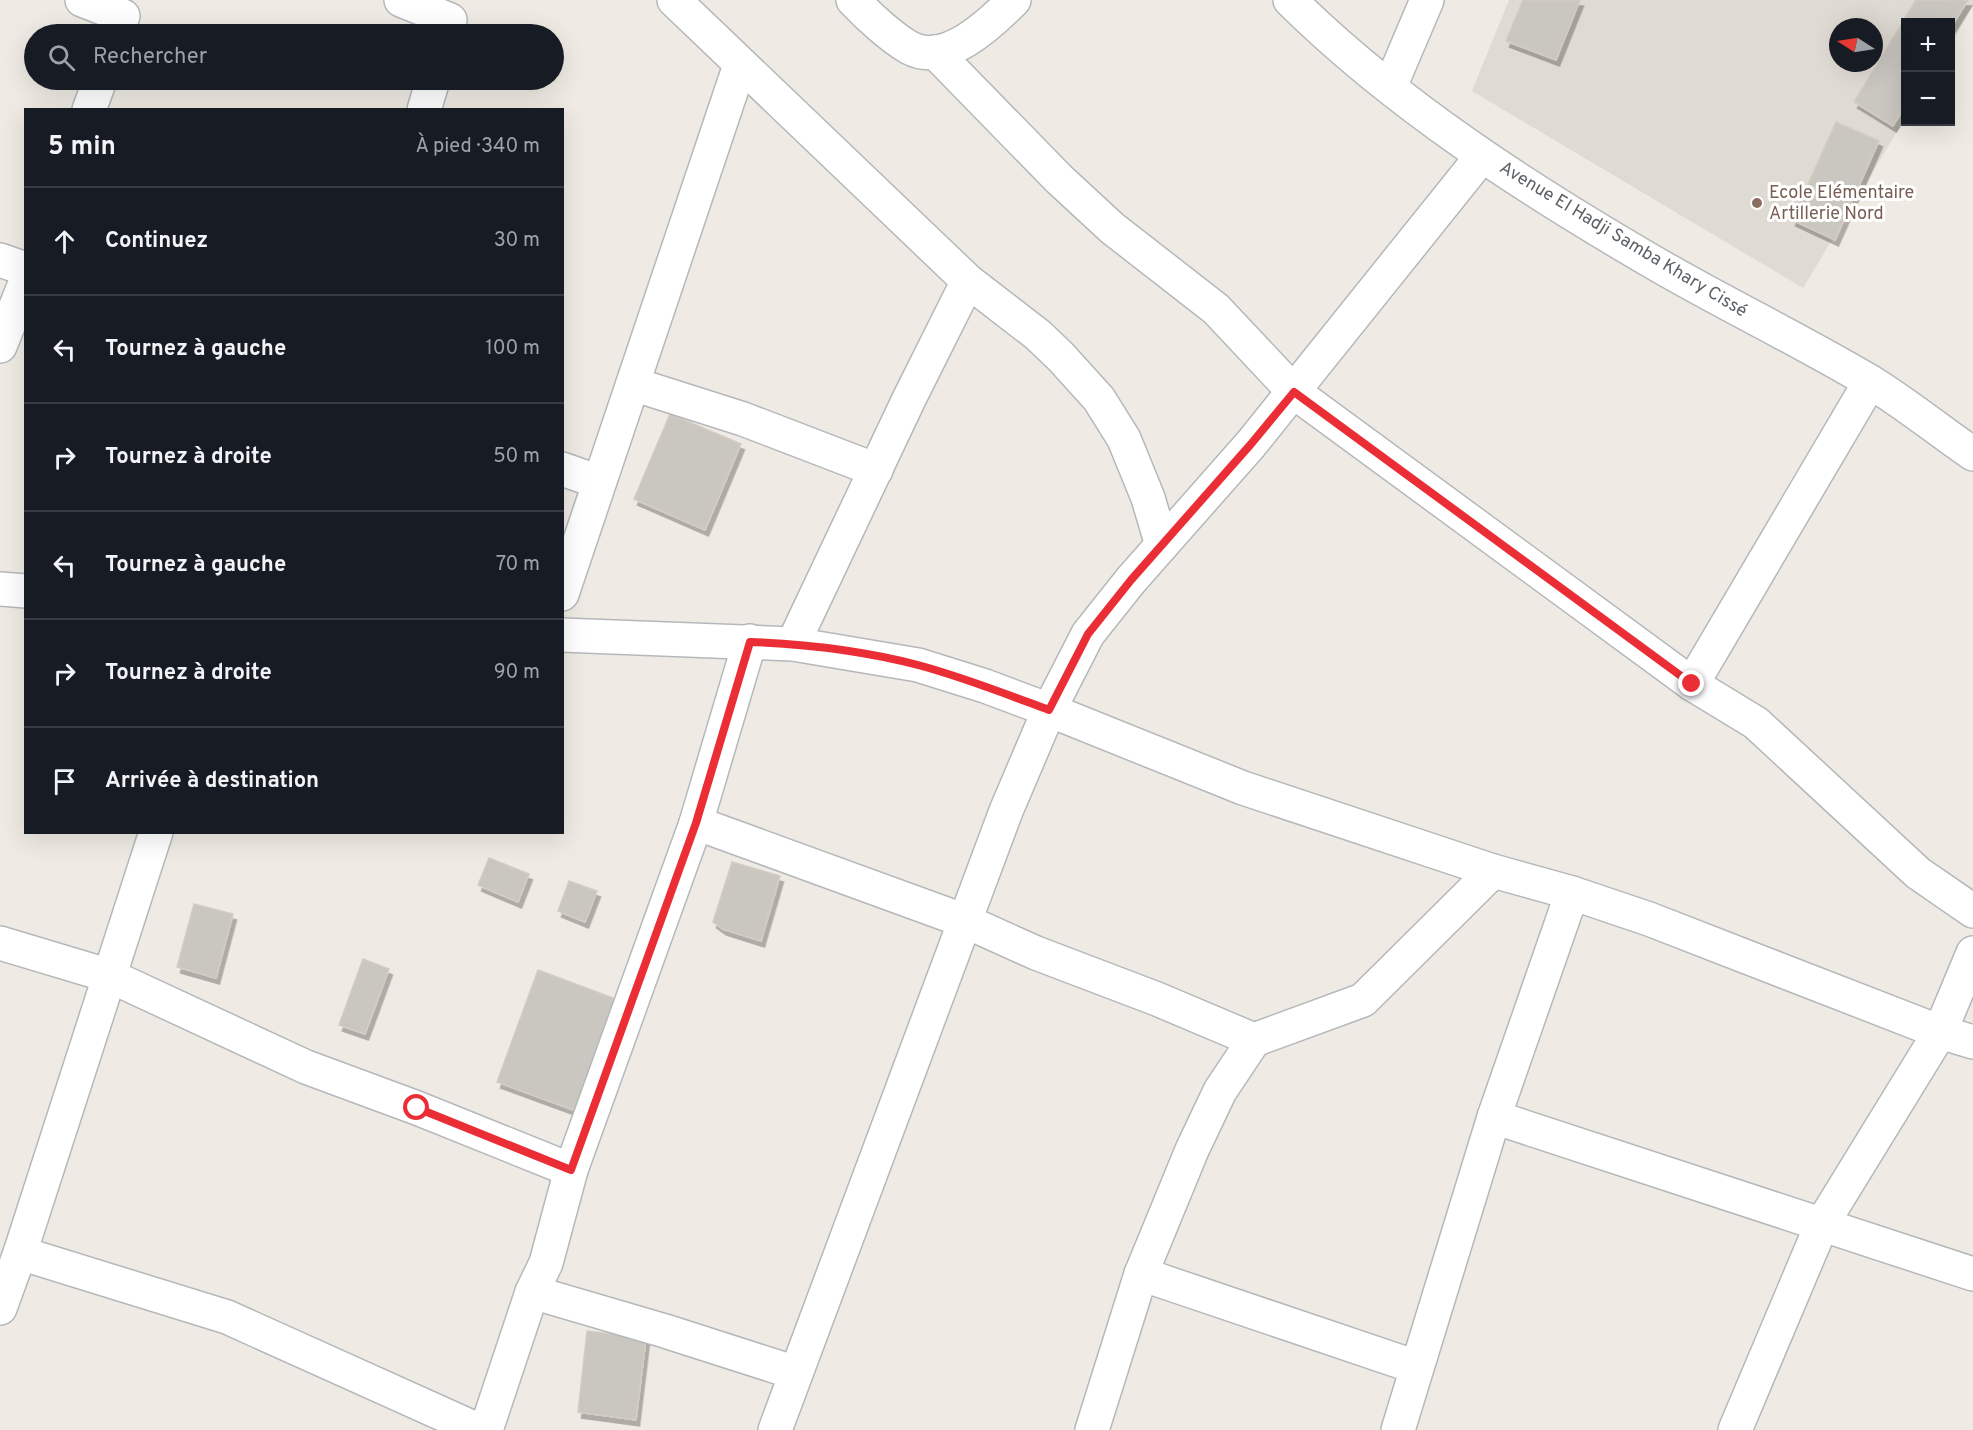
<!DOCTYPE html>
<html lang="fr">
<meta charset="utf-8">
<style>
:root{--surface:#171b24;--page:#242831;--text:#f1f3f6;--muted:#9ea1a6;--line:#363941}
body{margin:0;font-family:Overpass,sans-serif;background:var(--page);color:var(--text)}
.controls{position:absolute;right:18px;top:18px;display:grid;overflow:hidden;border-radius:0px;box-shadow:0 6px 24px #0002}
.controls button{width:54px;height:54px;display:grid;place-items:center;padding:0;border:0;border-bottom:2px solid var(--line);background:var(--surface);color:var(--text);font:30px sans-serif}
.compass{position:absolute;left:1829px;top:18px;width:54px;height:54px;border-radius:50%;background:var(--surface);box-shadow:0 6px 24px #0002;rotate:282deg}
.stop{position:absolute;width:18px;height:18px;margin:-14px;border:4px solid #eb2e35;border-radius:50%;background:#fff}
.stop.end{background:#eb2e35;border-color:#fff;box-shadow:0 2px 6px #0008}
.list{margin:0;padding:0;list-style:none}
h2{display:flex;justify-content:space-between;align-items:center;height:78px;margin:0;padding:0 24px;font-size:26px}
h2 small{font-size:20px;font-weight:400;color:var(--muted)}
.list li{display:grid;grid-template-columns:39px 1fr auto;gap:18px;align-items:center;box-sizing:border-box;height:108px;padding:0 24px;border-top:2px solid var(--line)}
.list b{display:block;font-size:22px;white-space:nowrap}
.list em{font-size:20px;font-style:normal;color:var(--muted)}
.icon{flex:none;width:33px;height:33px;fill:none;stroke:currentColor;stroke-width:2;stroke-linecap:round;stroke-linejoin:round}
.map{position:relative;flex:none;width:1973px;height:1430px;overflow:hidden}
.search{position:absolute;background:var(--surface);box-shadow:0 6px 24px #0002;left:24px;top:24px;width:540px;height:66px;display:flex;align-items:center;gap:15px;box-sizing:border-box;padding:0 21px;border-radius:33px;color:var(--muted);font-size:22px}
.panel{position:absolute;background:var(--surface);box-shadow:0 6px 24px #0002;left:24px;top:108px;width:540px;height:726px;border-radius:0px}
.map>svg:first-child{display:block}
.education{fill:#dfdad2;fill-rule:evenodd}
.building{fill:#cac6c0;stroke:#d4ccc2;stroke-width:1.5;filter:url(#shadow)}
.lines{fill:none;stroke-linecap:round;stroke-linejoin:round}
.minor-casing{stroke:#b5b8bb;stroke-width:36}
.minor{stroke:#fff;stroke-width:33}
.route{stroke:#eb2e35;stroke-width:8}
.education-dot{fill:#8d6e63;stroke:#fff;stroke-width:2}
.labels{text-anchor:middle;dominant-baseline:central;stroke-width:6;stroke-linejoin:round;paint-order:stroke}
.education-label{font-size:18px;fill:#785e54;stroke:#fff;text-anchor:start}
.street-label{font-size:18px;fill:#5c6165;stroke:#fff}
</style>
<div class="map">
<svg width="1973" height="1430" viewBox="0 0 1973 1430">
<defs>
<filter id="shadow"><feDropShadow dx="3.5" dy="6" stdDeviation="0" flood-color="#0004"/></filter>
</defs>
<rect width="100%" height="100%" fill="#efebe4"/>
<path class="education" d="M1509,0H1973V6L1951,44L1950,22H1906L1905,118L1803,288L1472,91ZM1838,27H1874V63H1838Z"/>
<g class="building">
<polygon points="1523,0 1580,0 1556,60 1506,41"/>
<polygon points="1916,0 1968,0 1950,29 1950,22 1906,22 1906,105 1893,126 1854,102"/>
<polygon points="1836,122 1879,141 1835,240 1792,220"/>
<polygon points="670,414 741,444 705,530 634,499"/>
<polygon points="489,858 529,874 518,902 478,885"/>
<polygon points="732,862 780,876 761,941 723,929 713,922"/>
<polygon points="569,881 597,891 585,922 558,911"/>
<polygon points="194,904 233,914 216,978 177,967"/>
<polygon points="363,959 389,969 365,1034 339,1025"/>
<polygon points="538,970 621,1001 579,1112 497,1082"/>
<polygon points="587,1331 646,1338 636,1420 578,1412"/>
</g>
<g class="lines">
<g class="minor-casing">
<g id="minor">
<polyline points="82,0 123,16"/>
<polyline points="401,0 450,20"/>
<polyline points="674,0 968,281 1038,335 1061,357 1099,399 1124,439 1148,498 1162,545"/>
<path d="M853,0C867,15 892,38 910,48C946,67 991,23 1014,0"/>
<path d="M1290,0C1396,105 1529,190 1658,265C1727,305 1800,340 1869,381C1905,403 1938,430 1973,454"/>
<polyline points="935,52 1059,179 1112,228 1216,309 1294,392 1692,684 1756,723 1918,873 1973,911"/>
<polyline points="1390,87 1427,0"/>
<polyline points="89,110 100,80"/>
<polyline points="424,110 433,80"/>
<polyline points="0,260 26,269"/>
<polyline points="0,346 26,281"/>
<polyline points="633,384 743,419 876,470"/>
<polyline points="562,469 599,482"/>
<polyline points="0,589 26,591"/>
<polyline points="562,594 740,65"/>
<polyline points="562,635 793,644 918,665 985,686 1049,710 1243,788 1493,871 1572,893 1649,919 1940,1032 1973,1042"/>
<polyline points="793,644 909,399 968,281"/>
<polyline points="1692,684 1870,382"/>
<polyline points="696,823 965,921 1036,953 1157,999 1254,1040"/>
<polyline points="0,943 110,976 306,1067 417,1108 571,1170"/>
<polyline points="1494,1117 1973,1274"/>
<polyline points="20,1253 227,1317 478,1430"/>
<polyline points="1141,1274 1416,1367"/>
<polyline points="532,1292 665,1331 796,1373"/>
<polyline points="0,1308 20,1253 156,832"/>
<polyline points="486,1430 532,1292 546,1263 571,1170 696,823 750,641"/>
<polyline points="775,1430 1006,811 1049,710 1088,634 1131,580 1251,444 1482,156"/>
<polyline points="1092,1430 1141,1274 1192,1150 1220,1091 1254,1040 1363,1000 1493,871"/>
<polyline points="1398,1430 1494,1117 1572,893"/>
<polyline points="1735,1430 1822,1224 1940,1032 1973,953"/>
</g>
</g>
<use href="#minor" class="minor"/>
</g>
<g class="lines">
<path class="route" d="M417,1108L571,1170L696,823L750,642C806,644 864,651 918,665C963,677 1006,694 1049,710L1088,634L1131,580L1251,444L1294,392L1692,684"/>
</g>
<circle class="education-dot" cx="1757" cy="203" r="6"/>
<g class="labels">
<g class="education-label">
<text x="1769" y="193">Ecole Elémentaire<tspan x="1769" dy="21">Artillerie Nord</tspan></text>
</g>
<g class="street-label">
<text transform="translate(1623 240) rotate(31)">Avenue El Hadji Samba Khary Cissé</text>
</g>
</g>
</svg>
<div class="controls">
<button>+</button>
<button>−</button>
</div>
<svg class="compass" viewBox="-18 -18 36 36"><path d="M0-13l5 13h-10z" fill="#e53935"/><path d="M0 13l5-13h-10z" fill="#9ea1a6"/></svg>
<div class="stop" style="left:417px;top:1108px"></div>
<div class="stop end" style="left:1692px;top:684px"></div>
<div class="search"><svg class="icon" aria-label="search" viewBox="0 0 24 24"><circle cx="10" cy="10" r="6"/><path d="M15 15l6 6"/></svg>Rechercher</div>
<section class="panel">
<h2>5 min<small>À pied · 340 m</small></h2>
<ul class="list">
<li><svg class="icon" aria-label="ahead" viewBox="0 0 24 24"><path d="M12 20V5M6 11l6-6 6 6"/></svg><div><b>Continuez</b></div><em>30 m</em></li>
<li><svg class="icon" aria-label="left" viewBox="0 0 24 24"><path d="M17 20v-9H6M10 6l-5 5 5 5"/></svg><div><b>Tournez à gauche</b></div><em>100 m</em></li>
<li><svg class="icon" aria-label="right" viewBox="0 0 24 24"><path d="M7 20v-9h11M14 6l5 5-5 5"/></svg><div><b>Tournez à droite</b></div><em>50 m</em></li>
<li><svg class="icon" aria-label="left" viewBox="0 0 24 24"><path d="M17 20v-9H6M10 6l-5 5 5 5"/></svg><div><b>Tournez à gauche</b></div><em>70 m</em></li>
<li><svg class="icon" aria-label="right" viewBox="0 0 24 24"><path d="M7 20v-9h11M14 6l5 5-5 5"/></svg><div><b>Tournez à droite</b></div><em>90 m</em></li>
<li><svg class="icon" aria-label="arrive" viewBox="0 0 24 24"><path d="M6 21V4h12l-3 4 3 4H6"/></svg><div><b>Arrivée à destination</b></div></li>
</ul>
</section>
</div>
